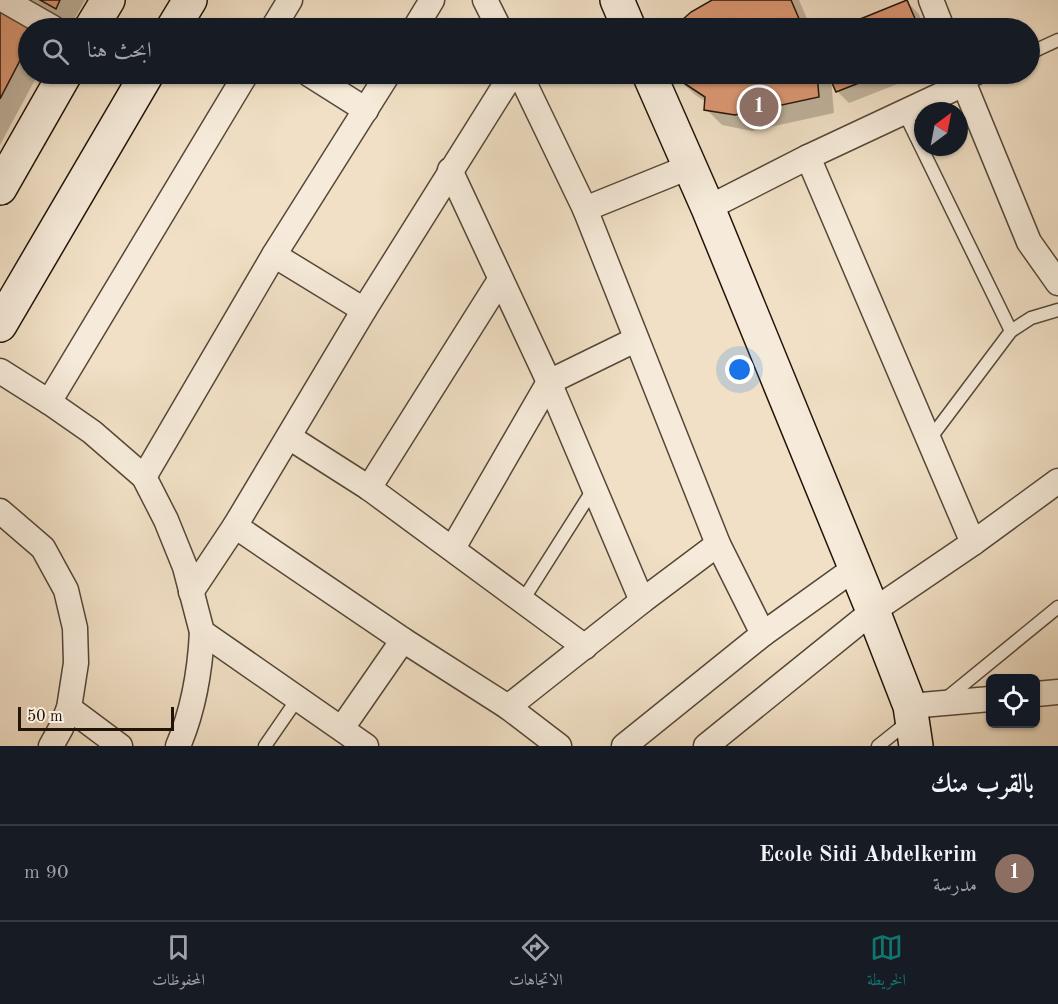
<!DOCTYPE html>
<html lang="ar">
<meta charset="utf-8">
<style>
:root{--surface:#171b24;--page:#20242c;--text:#f1f3f6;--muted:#9ea1a6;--line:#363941;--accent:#0f766e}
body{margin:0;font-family:"Old Standard TT",Amiri,serif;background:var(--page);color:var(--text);direction:rtl}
.controls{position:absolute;right:18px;bottom:18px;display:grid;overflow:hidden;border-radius:9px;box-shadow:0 2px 4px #0004}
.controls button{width:54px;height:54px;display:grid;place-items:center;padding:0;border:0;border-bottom:2px solid var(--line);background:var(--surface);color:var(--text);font:30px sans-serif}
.compass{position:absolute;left:914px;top:102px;width:54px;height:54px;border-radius:50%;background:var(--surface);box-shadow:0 2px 4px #0004;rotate:32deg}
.scale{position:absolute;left:18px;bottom:15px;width:156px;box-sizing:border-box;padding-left:6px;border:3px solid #201508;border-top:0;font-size:16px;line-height:21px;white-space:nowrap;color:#201508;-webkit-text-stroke:4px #f6ebda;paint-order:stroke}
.you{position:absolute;left:740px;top:370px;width:21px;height:21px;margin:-15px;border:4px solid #fff;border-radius:50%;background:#1a73e8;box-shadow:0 0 0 9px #1a73e833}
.badge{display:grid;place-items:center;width:39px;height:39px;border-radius:50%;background:var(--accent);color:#fff;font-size:20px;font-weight:700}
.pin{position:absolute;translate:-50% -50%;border:3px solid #fff;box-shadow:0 2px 6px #0006}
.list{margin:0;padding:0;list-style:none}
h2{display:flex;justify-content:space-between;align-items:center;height:78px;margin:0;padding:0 24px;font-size:26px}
h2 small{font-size:20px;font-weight:400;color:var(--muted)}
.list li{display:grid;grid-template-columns:39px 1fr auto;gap:18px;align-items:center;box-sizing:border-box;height:96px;padding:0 24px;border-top:2px solid var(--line)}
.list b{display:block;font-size:22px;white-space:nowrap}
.list p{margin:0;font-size:20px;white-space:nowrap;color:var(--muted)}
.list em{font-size:20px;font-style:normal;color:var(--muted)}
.icon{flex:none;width:33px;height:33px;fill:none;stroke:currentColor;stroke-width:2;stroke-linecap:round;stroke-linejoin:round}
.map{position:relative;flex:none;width:1058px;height:746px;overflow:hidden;direction:ltr}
.search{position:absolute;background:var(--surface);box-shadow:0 2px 4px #0004;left:18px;right:18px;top:18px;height:66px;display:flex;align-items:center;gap:15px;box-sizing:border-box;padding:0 21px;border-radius:33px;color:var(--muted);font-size:22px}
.sheet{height:174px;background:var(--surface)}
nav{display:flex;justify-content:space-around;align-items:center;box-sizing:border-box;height:84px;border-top:2px solid var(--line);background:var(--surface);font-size:16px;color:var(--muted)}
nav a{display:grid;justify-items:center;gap:3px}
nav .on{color:var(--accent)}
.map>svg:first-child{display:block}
.shadow{fill:#0003}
.building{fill:#dc9874;stroke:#201508;stroke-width:1.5}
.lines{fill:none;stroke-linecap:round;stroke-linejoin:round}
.lane-casing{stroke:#544838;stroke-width:15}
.street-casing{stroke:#544838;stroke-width:27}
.secondary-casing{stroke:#201508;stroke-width:36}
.lane{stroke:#f6ebda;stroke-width:12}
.street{stroke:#f6ebda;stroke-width:24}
.secondary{stroke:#f6ebda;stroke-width:33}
</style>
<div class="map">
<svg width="1058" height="746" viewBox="0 0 1058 746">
<rect width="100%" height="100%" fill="#f1e0c6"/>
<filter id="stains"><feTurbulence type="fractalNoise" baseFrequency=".00333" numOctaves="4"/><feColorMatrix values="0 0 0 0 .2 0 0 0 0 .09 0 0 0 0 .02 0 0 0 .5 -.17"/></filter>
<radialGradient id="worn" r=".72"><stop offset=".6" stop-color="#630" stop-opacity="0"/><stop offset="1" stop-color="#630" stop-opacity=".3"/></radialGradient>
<g class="shadow">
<polygon points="29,0 85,0 72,23"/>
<polygon points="715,0 799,0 811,28 676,28 692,14"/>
<polygon points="907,2 919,14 925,28 846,28 845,27"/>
<polygon points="0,14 28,29 28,74 38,74 0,145"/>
<polygon points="678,74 923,74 849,103 837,91 831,80 834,113 752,131 722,125 706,109 706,102 694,94 677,78"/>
</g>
<g class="building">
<polygon points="40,0 60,0 56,9"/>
<polygon points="712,0 791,0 803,28 673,28 691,12"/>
<polygon points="907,0 919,28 844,28 843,26"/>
<polygon points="0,12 31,28 28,28 28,45 0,99"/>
<polygon points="677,74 817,74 819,97 735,115 704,110 705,97 676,78"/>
<polygon points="828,74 882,74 836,92"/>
</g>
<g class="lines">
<g class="lane-casing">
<g id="lane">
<polyline points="1030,53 1058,40"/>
<polyline points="964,84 987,74"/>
<polyline points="904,112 1011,331 929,440"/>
<polyline points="1011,331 1031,318 1058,310"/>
<polyline points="523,600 594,488"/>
<polyline points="943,701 1058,607"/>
<polyline points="265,746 298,698"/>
<polyline points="878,746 908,722"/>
</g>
</g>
<g class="street-casing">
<g id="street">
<polyline points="4,0 53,28"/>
<polyline points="485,0 499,28"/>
<polyline points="931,0 942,28"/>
<polyline points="273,28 290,0"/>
<polyline points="415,28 432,0"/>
<polyline points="246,74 49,402 92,432 144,477 166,520 185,567 202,632 366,746"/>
<polyline points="309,74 366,110"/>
<polyline points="520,74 585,209 718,544 763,634"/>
<polyline points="960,74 1029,242 1058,283"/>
<polyline points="808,157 973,543"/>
<polyline points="450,170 549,382 642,601"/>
<polyline points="708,208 808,157 964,84"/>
<polyline points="585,209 689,167"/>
<polyline points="274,255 364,310"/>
<polyline points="0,371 49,402"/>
<polyline points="289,437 369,488 585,647"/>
<polyline points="144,477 274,255 388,74"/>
<polyline points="369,488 500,280"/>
<polyline points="0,511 43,548 66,590 75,628 76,663 69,708 61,728 51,746"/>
<polyline points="235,526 403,640 508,707 559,746"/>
<polyline points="453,548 549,382 635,340"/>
<polyline points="191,592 235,526 364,310 512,74"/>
<polyline points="1036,694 1058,692"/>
<polyline points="910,706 990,699"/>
<polyline points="508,707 642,601 718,544"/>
<polyline points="69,708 120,746"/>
<polyline points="342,728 403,640"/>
<path d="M178,746C194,709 200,672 202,632"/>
<polyline points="624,746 763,634 855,568"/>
<polyline points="706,746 873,611 973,543 1058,481"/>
</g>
</g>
<g class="secondary-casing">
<g id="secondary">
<polyline points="617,0 629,28"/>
<polyline points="91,28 108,0"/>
<polyline points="173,28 190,0"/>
<polyline points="649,74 708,208 873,611 910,706 916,746"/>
<polyline points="0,188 65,74"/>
<polyline points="0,325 147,74"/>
</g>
</g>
<use href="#lane" class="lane"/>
<use href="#street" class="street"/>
<use href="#secondary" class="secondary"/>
</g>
<rect width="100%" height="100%" filter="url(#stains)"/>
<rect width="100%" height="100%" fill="url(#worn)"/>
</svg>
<div class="controls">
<button><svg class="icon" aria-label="locate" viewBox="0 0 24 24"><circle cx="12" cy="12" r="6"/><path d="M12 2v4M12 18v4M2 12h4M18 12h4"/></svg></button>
</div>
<svg class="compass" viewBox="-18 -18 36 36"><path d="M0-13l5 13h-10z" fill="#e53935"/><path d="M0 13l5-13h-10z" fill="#9ea1a6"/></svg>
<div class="scale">50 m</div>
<div class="you"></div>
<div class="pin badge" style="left:759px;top:107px;background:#8d6e63">1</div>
<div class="search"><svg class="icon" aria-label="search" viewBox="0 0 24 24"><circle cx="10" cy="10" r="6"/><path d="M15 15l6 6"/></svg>ابحث هنا</div>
</div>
<section class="sheet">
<h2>بالقرب منك<small></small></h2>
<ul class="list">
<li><span class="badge" style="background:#8d6e63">1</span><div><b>Ecole Sidi Abdelkerim</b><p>مدرسة</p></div><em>90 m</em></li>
</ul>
</section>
<nav>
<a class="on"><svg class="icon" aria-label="map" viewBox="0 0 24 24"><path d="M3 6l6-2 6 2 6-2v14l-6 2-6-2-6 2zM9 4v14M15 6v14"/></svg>الخريطة</a>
<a><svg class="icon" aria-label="directions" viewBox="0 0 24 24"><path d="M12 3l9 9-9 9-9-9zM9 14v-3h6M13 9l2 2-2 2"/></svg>الاتجاهات</a>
<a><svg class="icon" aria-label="saved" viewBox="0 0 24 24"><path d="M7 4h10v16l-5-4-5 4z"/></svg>المحفوظات</a>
</nav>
